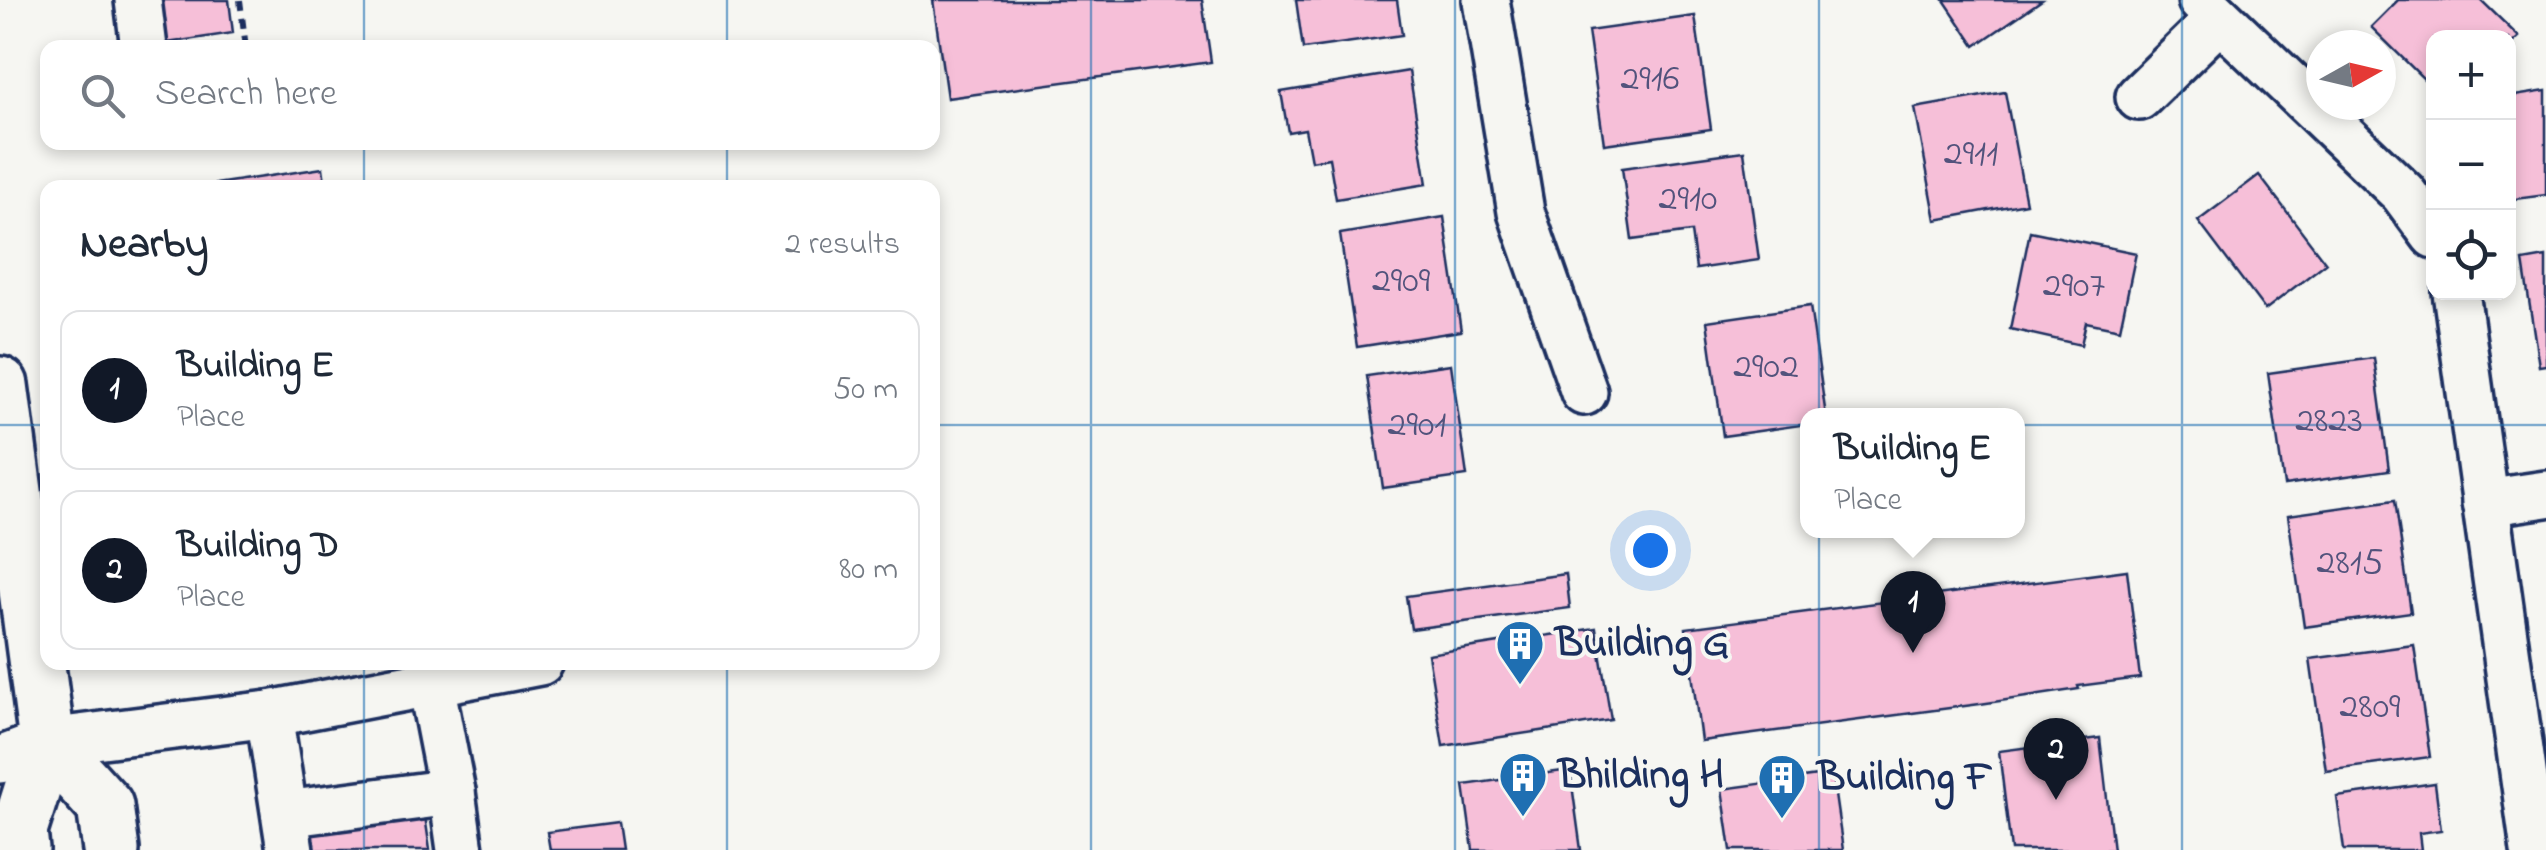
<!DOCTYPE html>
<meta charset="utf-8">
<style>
:root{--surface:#fff;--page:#f2f2f3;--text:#1f2937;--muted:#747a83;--line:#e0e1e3;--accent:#111827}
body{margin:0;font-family:"Indie Flower",sans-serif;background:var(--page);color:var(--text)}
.controls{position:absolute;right:30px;top:30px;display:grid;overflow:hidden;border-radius:20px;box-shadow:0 5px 15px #0003}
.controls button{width:90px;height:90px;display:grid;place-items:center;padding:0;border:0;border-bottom:2px solid var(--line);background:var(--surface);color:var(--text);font:50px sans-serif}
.compass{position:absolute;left:2306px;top:30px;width:90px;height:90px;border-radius:50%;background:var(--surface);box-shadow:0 5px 15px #0003;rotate:82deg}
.you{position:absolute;left:1650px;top:550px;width:35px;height:35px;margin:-25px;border:8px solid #fff;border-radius:50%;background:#1a73e8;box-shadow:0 0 0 15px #1a73e833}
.badge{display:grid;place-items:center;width:65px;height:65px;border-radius:50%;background:var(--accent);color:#fff;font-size:32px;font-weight:700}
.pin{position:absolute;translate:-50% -82px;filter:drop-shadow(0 2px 5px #0008)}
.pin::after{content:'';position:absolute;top:52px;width:35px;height:30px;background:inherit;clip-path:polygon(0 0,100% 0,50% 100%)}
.popup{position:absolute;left:1800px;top:408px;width:225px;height:130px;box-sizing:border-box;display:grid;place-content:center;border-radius:20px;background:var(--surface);filter:drop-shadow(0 2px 8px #0005);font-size:32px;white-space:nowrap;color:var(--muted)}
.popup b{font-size:38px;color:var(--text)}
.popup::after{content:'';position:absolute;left:50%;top:100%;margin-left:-20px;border:20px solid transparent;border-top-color:var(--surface)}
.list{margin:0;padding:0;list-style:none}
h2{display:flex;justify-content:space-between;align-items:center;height:130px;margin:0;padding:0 40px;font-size:42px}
h2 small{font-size:32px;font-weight:400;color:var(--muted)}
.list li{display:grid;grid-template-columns:65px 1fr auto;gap:30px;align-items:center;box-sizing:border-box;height:160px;margin:0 20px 20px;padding:0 20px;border:2px solid var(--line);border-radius:20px}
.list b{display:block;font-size:38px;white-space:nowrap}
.list p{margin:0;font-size:32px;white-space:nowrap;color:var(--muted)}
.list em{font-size:32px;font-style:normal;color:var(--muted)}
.icon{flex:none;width:55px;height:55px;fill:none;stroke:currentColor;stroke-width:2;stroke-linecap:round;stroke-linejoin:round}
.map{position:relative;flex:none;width:2546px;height:850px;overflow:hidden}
.search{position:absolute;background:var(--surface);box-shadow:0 5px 15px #0003;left:40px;top:40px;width:900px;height:110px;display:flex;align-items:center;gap:25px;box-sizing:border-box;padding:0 35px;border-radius:20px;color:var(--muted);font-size:38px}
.panel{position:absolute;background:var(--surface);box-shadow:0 5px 15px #0003;left:40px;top:180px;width:900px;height:490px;border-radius:20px}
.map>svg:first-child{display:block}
.building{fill:#f6bfd8;stroke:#1b2f5e;stroke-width:2.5}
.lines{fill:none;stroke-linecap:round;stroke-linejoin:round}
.minor-casing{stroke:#1b2f5e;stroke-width:52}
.major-casing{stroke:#1b2f5e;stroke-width:62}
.path{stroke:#1b2f5e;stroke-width:6;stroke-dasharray:10 8;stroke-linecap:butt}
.minor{stroke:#f6f6f2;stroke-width:45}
.major{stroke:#f6f6f2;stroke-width:55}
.grid{fill:none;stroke:#1f6fb2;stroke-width:2.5;stroke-opacity:0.55}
.labels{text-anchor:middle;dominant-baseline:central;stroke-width:8;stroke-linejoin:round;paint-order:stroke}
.number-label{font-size:38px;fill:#52537c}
.poi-label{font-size:42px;font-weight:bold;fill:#1b2f5e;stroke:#f6f6f2;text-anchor:start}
</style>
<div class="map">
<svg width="2546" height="850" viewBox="0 0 2546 850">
<rect width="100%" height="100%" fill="#f6f6f2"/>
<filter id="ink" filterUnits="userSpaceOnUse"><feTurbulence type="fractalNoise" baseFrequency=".01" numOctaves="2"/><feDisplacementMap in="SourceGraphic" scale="20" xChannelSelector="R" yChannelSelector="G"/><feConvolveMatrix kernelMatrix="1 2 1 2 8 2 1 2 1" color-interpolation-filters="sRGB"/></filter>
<g filter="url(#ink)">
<g class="building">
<polygon points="160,0 229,0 233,33 167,43"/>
<polygon points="933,0 1202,0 1211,62 947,98"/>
<polygon points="1296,0 1397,0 1402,35 1303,49"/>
<polygon points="1944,0 2042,0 1975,46"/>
<polygon points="2398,0 2481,0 2519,37 2508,47 2508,38 2434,38 2434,89 2371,27"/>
<polygon points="1695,16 1711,129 1604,144 1588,31"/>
<polygon points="1409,71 1427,184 1336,199 1329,158 1311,161 1305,129 1288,132 1281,92"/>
<polygon points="2546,91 2546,195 2508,200 2508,97"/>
<polygon points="2005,92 2026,203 1936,220 1915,108"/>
<polygon points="1744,151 1759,260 1696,269 1691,232 1632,240 1622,168"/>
<polygon points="323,168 326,188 189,188"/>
<polygon points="2259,175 2326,263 2265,310 2198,221"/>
<polygon points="1444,217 1461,331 1357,347 1340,234"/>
<polygon points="2030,231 2136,253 2120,329 2086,322 2081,345 2010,329"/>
<polygon points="2546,257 2546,365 2539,366 2523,261"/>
<polygon points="1810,306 1826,416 1808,416 1808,424 1723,436 1707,321"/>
<polygon points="2374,358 2389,470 2284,485 2268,373"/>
<polygon points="1451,364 1467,476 1383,488 1367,376"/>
<polygon points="2395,500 2411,612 2304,627 2288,515"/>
<polygon points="2127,570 2140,678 2078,686 2079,689 1980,704 1701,741 1686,628"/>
<polygon points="1566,574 1570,608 1411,629 1406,596"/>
<polygon points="1596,628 1611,720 1443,746 1428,654"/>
<polygon points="2414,645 2430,757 2326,771 2310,659"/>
<polygon points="2100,738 2113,850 2011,850 1999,751"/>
<polygon points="1570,770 1581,850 1473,850 1464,785"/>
<polygon points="1832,774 1843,850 1731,850 1722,789"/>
<polygon points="2435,783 2441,830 2419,833 2421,850 2344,850 2337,797"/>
<polygon points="425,816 430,850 313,850 311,832"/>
<polygon points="617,823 621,850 550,850 547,832"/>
</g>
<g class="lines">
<g class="minor-casing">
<g id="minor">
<polyline points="138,0 144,48"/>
<polyline points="1486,0 1521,212 1584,392"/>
<polyline points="2201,0 2403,193 2434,235"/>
<polyline points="2139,97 2219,19"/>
<polyline points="2456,292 2534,850"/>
<polyline points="2485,503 2546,494"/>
<polyline points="431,684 452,792 460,850"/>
<polyline points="269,714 290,850"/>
<polyline points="0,760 47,742 269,714 540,662"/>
<polyline points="285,814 452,792"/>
</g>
</g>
<g class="major-casing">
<g id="major">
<polyline points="0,385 47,742 19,831 21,850"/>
<polyline points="47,742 105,806 111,850"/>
</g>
</g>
<polyline class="path" points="240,0 246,48"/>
<use href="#minor" class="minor"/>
<use href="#major" class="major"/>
</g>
</g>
<path class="grid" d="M364,0V48M727,0V48M1091,0V850M1455,0V850M1819,0V850M2182,0V850M364,142V188M727,142V188M0,425H48M932,425H2546M364,662V850M727,662V850"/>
<defs>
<g id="building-pin" transform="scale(2.5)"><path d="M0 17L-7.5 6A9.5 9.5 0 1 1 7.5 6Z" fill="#1f6fb2" stroke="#f6f6f2"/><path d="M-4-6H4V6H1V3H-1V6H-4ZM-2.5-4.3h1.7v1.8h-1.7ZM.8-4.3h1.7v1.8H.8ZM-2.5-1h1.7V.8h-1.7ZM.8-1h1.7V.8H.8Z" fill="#fff"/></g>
</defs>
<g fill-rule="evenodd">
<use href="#building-pin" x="1520" y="644"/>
<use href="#building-pin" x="1523" y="776"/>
<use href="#building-pin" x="1782" y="778"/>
</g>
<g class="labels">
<g class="number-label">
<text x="1650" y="80">2916</text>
<text x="1971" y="155">2911</text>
<text x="1688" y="200">2910</text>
<text x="1401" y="282">2909</text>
<text x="2074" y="287">2907</text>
<text x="1766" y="368">2902</text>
<text x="2329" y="422">2823</text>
<text x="1417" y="426">2901</text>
<text x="2350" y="564">2815</text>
<text x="2370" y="708">2809</text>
</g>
<g class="poi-label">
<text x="1555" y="644">Building G</text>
<text x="1558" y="776">Bhilding H</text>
<text x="1817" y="778">Building F</text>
</g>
</g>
</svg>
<div class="controls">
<button>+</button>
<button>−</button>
<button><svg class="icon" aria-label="locate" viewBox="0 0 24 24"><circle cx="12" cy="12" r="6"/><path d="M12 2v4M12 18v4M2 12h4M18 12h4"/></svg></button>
</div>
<svg class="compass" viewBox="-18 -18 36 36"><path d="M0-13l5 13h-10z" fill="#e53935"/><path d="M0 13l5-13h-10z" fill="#747a83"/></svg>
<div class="you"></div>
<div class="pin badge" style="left:1913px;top:653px">1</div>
<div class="popup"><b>Building E</b>Place</div>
<div class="pin badge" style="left:2056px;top:800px">2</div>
<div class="search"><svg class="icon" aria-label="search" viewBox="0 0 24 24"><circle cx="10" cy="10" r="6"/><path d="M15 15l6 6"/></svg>Search here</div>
<section class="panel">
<h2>Nearby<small>2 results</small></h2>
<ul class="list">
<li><span class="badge">1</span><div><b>Building E</b><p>Place</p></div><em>50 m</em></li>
<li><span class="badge">2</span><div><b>Building D</b><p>Place</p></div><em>80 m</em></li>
</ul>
</section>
</div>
